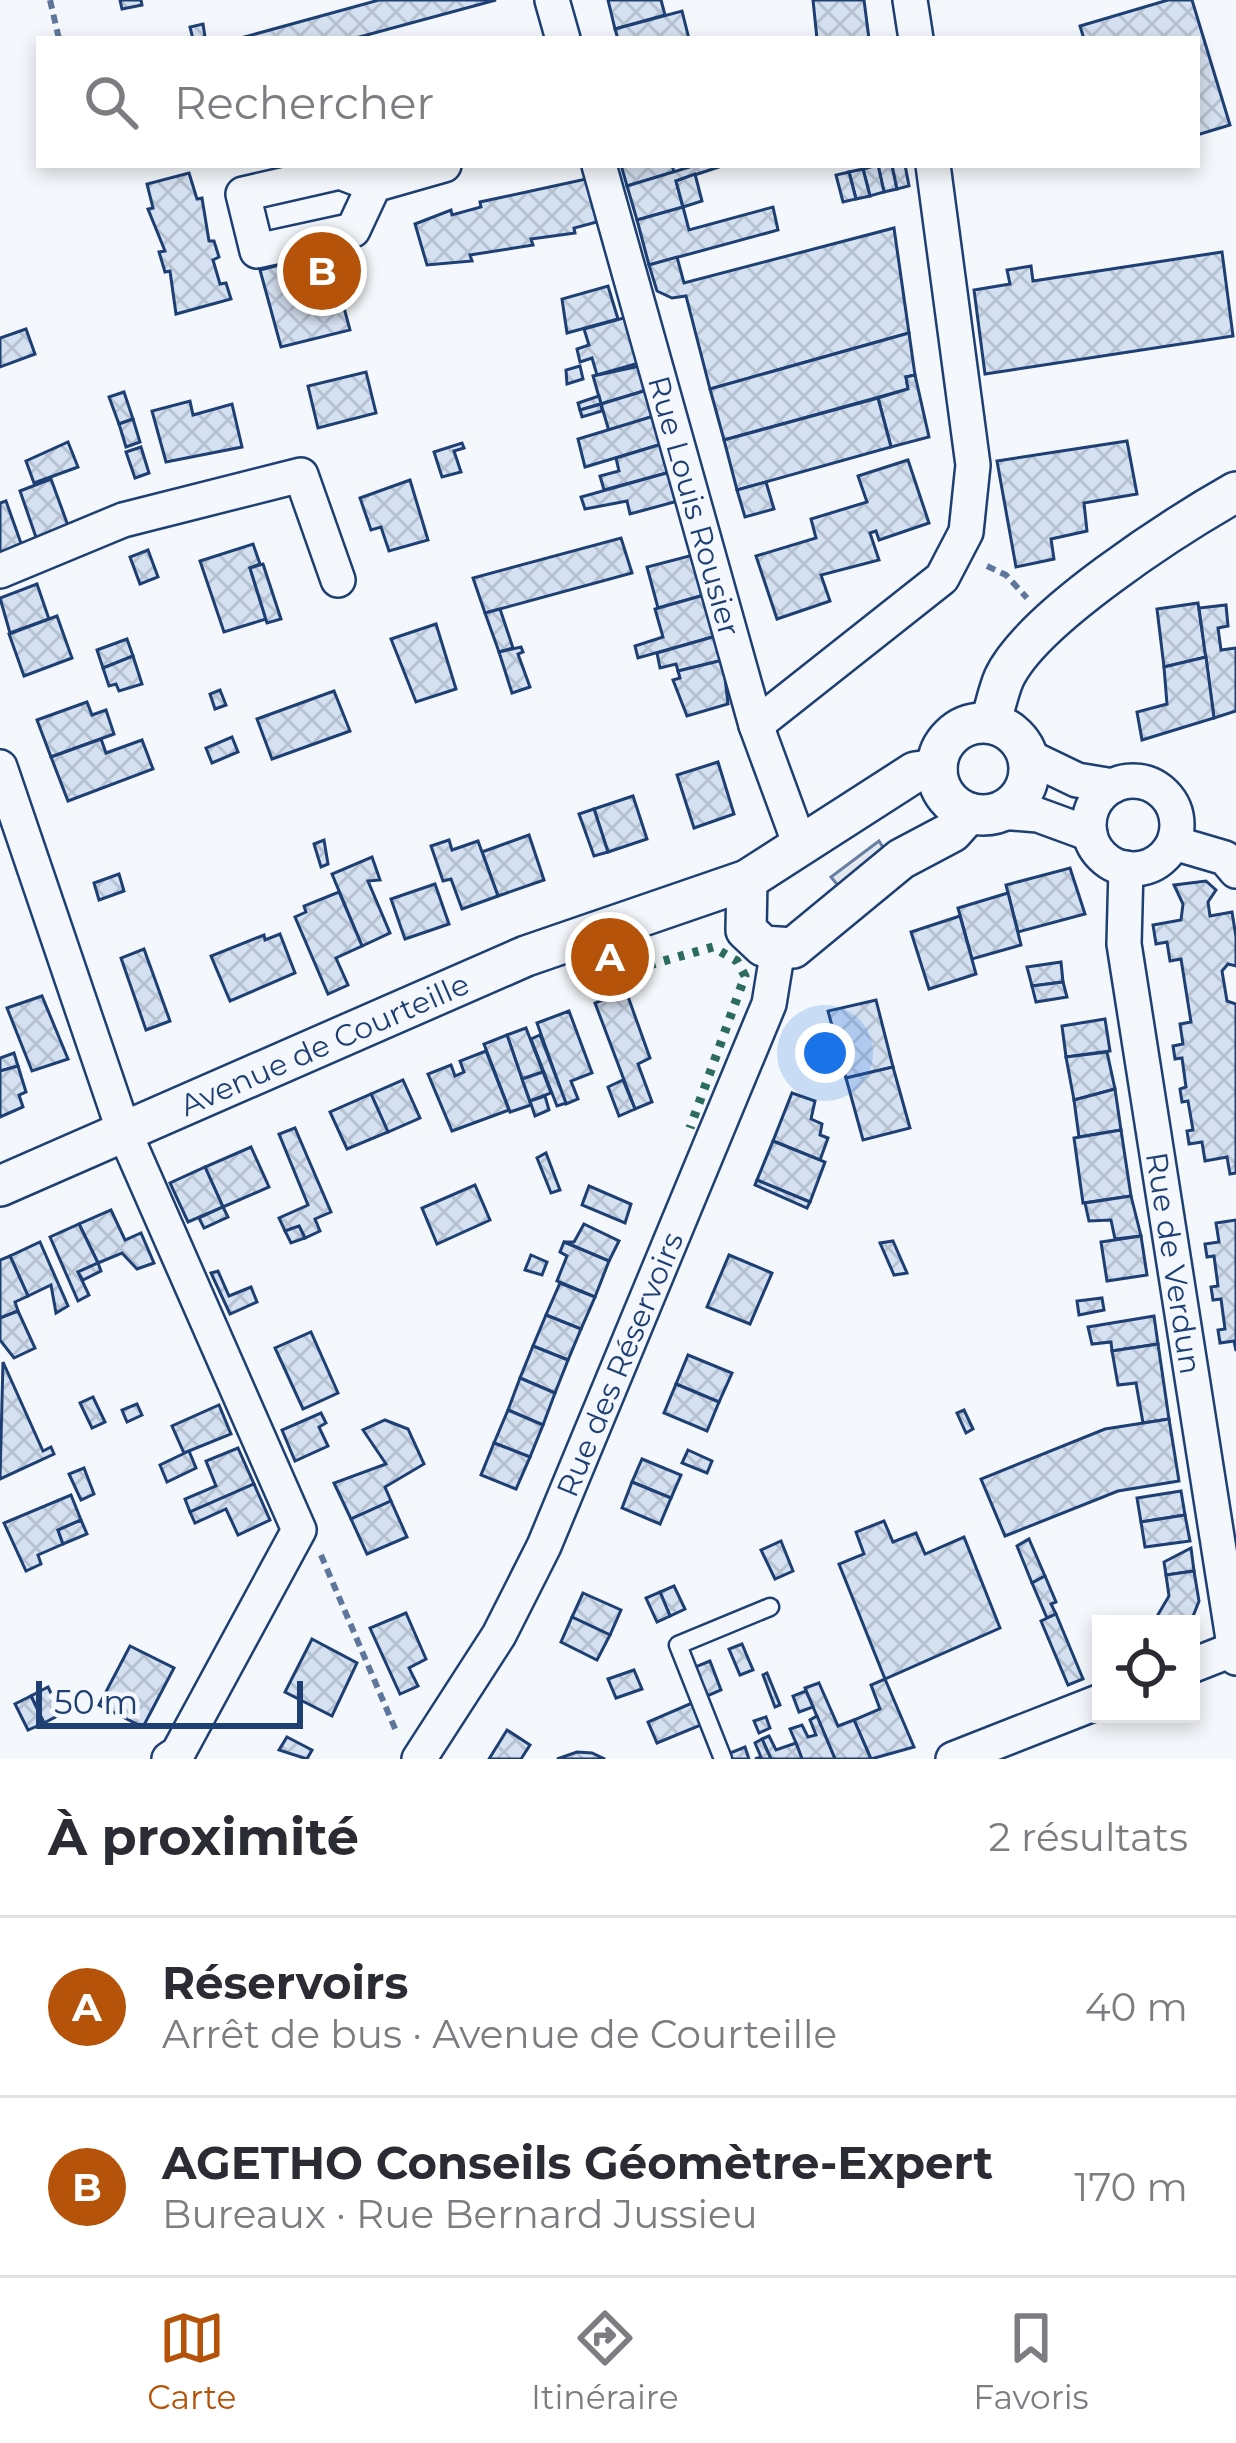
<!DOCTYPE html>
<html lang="fr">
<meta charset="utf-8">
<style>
:root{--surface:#fff;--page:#f2f2f3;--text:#2b2b33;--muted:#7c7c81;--line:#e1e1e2;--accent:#b45309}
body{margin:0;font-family:Montserrat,sans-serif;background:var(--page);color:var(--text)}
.controls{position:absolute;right:36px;bottom:36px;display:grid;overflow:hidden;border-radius:0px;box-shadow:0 6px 18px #0003}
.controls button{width:108px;height:108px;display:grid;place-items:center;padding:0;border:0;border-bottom:3px solid var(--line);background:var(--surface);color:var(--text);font:60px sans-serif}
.scale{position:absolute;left:36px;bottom:30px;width:267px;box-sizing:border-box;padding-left:12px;border:6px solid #1d3f73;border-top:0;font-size:33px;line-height:42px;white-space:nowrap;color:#1d3f73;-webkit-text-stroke:9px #f4f7fb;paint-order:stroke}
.you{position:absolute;left:825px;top:1053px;width:42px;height:42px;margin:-30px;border:9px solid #fff;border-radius:50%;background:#1a73e8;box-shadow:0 0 0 18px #1a73e833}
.badge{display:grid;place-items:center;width:78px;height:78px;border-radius:50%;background:var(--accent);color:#fff;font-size:39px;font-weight:700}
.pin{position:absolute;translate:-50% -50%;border:6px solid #fff;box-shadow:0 3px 12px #0006}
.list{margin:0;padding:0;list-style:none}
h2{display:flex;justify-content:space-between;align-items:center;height:156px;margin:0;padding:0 48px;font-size:51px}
h2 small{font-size:39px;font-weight:400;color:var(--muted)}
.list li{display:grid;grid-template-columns:78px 1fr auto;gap:36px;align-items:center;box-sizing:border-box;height:180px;padding:0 48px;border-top:3px solid var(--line)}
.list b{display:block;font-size:45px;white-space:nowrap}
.list p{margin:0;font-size:39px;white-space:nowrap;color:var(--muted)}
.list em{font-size:39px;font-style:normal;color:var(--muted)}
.icon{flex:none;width:66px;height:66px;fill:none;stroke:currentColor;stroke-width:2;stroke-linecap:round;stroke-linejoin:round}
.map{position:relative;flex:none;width:1236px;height:1759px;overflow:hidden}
.search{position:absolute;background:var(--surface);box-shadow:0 6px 18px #0003;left:36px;right:36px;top:36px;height:132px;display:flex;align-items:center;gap:30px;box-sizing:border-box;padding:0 42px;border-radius:0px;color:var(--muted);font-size:45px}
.sheet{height:516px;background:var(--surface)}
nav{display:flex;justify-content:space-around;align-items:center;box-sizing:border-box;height:168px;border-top:3px solid var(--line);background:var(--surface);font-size:33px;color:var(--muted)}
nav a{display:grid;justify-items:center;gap:6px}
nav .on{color:var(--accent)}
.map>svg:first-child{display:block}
.parking{fill:#e3e8f0;stroke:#687fa3;stroke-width:3}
.building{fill:url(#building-cross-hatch);stroke:#1d3f73;stroke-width:3}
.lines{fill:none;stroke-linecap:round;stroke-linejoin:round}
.service-casing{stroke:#1d3f73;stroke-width:21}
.minor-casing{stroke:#1d3f73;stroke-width:38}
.tertiary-casing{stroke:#1d3f73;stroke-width:44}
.path{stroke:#5e769c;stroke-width:6;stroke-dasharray:9 6;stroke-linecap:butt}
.service{stroke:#f4f7fb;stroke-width:16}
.minor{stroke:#f4f7fb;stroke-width:33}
.tertiary{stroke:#f4f7fb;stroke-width:39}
.hedge{stroke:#2c6c60;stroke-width:9;stroke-dasharray:6 9;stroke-linecap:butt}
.labels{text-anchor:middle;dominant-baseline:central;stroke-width:9;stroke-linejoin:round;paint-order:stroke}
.street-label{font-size:30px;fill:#1d3f73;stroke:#f4f7fb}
</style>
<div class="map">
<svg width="1236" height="1759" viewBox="0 0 1236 1759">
<defs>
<pattern id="building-cross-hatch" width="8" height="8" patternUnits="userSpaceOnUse" patternTransform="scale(3)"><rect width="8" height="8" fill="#d5e0f0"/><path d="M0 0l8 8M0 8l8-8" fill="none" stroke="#b6c1d1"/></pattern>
</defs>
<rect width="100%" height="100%" fill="#f4f7fb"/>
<polygon class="parking" points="879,841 884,849 841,889 831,877"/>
<g class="building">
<polygon points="120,0 141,0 142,5 122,9"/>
<polygon points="379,0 496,0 352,39 237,39"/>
<polygon points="608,0 661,0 665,15 615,29"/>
<polygon points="813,0 864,0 869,39 817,39"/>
<polygon points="1168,0 1192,0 1230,125 1197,135 1197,39 1084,39 1080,26"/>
<polygon points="682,11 689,39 618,39 615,29"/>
<polygon points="203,24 205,37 193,39 190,27"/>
<polygon points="621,165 672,165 674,172 627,186"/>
<polygon points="696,165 725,165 676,181 683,207 637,220 627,186"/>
<polygon points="878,165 892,165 897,189 884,192"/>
<polygon points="878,165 884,192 870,196 863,169"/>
<polygon points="892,165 905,165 909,186 897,189"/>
<polygon points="863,169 870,196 856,199 849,172"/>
<polygon points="849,172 856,199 843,202 836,175"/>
<polygon points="189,173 197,199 202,198 209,241 214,241 219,257 213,260 220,284 226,283 231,299 176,314 170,271 165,272 159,252 165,251 148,209 153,208 147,184"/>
<polygon points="695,174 702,201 683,207 676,181"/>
<polygon points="586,179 597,222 574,228 575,233 531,239 533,245 470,255 472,261 427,265 415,224 451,210 452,215 481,207 480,202"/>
<polygon points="683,207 689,230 773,207 778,230 649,265 637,220"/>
<polygon points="894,228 909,333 710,389 686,296 672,298 657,291 649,265 677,257 684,283"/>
<polygon points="329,252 350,330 281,347 260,270"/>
<polygon points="1222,252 1233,336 985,374 974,290 1010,284 1007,270 1031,266 1033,281"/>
<polygon points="608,286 618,319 567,333 562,299"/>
<polygon points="627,317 639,363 597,375 592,358 580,362 577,349 589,345 584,329"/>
<polygon points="26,329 35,354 0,367 0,338"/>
<polygon points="909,333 915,375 906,377 908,389 724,440 710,389"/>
<polygon points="580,366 583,379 567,384 566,370"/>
<polygon points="640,366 647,390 601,404 593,376"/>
<polygon points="366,372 376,413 318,428 308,386"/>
<polygon points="915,375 929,437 891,447 878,398 908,389 906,377"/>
<polygon points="647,390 654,416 609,431 601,404"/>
<polygon points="124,392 133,419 119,424 109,397"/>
<polygon points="599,396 601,404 580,410 578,403"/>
<polygon points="878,398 891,447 737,490 724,440"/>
<polygon points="190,401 193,415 232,404 242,447 166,462 152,411"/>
<polygon points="601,404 602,411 582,417 580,410"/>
<polygon points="654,416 662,444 585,467 578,439"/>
<polygon points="133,419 140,442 126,447 119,424"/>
<polygon points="1127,441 1137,494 1084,503 1087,531 1051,539 1054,559 1016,567 997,461"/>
<polygon points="68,442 78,467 34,483 26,461"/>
<polygon points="462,443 464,448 454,451 461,472 442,477 434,452"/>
<polygon points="662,444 670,472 604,490 600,476 619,471 616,458"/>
<polygon points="141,447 149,473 135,478 126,452"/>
<polygon points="908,460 929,523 879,540 876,531 870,533 879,560 821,575 830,601 777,619 756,556 816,538 811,519 867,502 858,476"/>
<polygon points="670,472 678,501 630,514 627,501 585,509 581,497"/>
<polygon points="51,479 70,531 38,543 20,491"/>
<polygon points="410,480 428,540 389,551 381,527 371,530 360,498"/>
<polygon points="766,482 774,509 745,517 737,490"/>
<polygon points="6,501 23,549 0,558 0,503"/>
<polygon points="621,538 632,573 485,613 473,578"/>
<polygon points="253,544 260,564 250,568 266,619 224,632 200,561"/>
<polygon points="148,550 158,577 140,584 130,557"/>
<polygon points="693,555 704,595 658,608 647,567"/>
<polygon points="263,564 281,619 267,623 250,568"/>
<polygon points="37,584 49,619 10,633 0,598"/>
<polygon points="704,595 716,636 638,658 635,646 663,637 655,609"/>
<polygon points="1198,603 1206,657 1164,667 1157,609"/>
<polygon points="1226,605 1228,626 1218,628 1221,650 1236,648 1236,711 1214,718 1199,608"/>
<polygon points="500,609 513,648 499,652 485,613"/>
<polygon points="57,616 72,658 24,676 9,634"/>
<polygon points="436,624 456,689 416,702 391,639"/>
<polygon points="716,636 723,660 678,671 676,664 660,668 657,653"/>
<polygon points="127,639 133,656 103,668 97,650"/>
<polygon points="521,647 523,652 518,654 530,687 512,693 499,652"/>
<polygon points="133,656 142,684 119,691 116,684 109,686 103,668"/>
<polygon points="1206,657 1214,718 1142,740 1137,712 1167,704 1164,667"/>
<polygon points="723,660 728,704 687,716 673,680 680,678 678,671"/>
<polygon points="220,690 226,705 215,709 210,694"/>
<polygon points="334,691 350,731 272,759 257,719"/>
<polygon points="87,702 92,715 106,710 114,734 51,757 37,720"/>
<polygon points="232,737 238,752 212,763 206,748"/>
<polygon points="101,739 106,753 142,740 153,769 68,801 51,757"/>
<polygon points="718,762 734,814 694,828 677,775"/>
<polygon points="633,796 647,839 608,852 594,809"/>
<polygon points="594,809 608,852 594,856 579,814"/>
<polygon points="529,835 544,880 498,896 482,852"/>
<polygon points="324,840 328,864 321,867 314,844"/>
<polygon points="449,840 452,850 478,841 498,896 462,909 451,879 443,881 431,846"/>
<polygon points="372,857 380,880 368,881 390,933 362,946 332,874"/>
<polygon points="1070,868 1085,914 1018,932 1006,885"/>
<polygon points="119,874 124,891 99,900 94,883"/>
<polygon points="1206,881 1216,890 1208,902 1210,916 1232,912 1236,937 1236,966 1228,964 1222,971 1227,1001 1236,1004 1236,1173 1230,1174 1227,1157 1205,1161 1202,1142 1189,1144 1187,1131 1193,1130 1188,1101 1182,1102 1180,1089 1186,1087 1182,1058 1175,1059 1173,1046 1183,1044 1180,1024 1191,1022 1181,959 1170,961 1167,942 1156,944 1153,925 1181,920 1183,904 1174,885"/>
<polygon points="435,884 449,924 405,939 391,899"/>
<polygon points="339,892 362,946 336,958 348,985 328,994 295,917 306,912 304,906"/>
<polygon points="1008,893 1021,945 972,959 958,908"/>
<polygon points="960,916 976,974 929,989 911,932"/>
<polygon points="280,934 295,973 230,1001 211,956 264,935 265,940"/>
<polygon points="144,949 170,1021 146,1030 121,958"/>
<polygon points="1061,962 1063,982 1032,986 1027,967"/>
<polygon points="1063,982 1067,997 1036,1002 1032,986"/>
<polygon points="626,991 650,1058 638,1064 652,1102 635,1109 595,1003"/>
<polygon points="42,996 68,1059 32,1071 7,1008"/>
<polygon points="876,1000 893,1067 846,1078 828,1011"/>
<polygon points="569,1011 592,1073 571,1081 578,1099 566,1104 537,1023"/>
<polygon points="1105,1019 1110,1051 1066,1057 1062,1026"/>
<polygon points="526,1028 543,1072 522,1079 507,1035"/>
<polygon points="507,1035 531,1105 510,1112 484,1044"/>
<polygon points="540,1035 566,1103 557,1106 531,1039"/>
<polygon points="486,1051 509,1110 452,1131 428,1074 451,1065 455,1076 464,1072 460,1061"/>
<polygon points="1107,1052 1115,1089 1074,1100 1066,1057"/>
<polygon points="14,1053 18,1066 0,1071 0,1058"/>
<polygon points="18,1066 26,1092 19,1095 23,1107 0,1117 0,1071"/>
<polygon points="893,1067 910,1128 863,1140 846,1078"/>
<polygon points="543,1072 551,1093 530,1101 522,1079"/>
<polygon points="403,1080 420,1118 388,1132 371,1094"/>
<polygon points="623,1080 635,1109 619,1116 608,1087"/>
<polygon points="1115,1089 1121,1130 1079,1137 1074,1100"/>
<polygon points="792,1093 815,1101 811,1119 822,1124 820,1135 828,1138 820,1160 773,1141"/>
<polygon points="371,1094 388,1132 347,1149 330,1112"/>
<polygon points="545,1096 549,1110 535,1116 530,1101"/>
<polygon points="295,1128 331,1212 315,1219 320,1231 305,1238 299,1226 285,1231 279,1218 308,1205 279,1134"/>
<polygon points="1121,1130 1131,1196 1083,1203 1074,1138"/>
<polygon points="773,1141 825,1162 810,1202 757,1180"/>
<polygon points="251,1147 269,1187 223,1207 205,1167"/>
<polygon points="546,1153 560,1190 551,1193 537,1158"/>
<polygon points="205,1167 223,1207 188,1222 170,1183"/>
<polygon points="757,1180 810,1202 807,1208 755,1185"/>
<polygon points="475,1185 490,1220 437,1244 422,1208"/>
<polygon points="589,1186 631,1204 625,1223 582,1205"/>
<polygon points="1131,1196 1141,1236 1115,1239 1111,1220 1089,1221 1085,1203"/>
<polygon points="223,1207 228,1217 204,1228 199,1218"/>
<polygon points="111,1210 125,1240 141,1233 154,1263 137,1269 122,1253 98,1263 79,1224"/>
<polygon points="1236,1220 1236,1351 1234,1341 1220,1343 1218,1330 1225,1329 1221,1299 1213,1300 1211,1287 1218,1286 1214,1256 1207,1257 1205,1244 1219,1242 1216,1223"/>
<polygon points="79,1224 98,1263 78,1272 89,1295 78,1301 50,1237"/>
<polygon points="584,1224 619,1241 609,1261 564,1242 574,1242"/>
<polygon points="299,1226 305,1238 291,1243 285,1231"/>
<polygon points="1141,1236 1147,1275 1107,1281 1101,1242"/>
<polygon points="893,1241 907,1273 894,1275 880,1243"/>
<polygon points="40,1242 68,1306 56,1313 51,1285 28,1296 10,1256"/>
<polygon points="564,1242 609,1261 595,1297 557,1281 567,1256 560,1252"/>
<polygon points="531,1255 547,1262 542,1275 525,1270"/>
<polygon points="729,1255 772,1273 750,1324 707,1307"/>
<polygon points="10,1256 28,1296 15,1302 18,1311 0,1318 0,1260"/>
<polygon points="98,1263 101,1271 83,1280 78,1272"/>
<polygon points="218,1271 229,1296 251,1287 257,1302 230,1314 211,1273"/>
<polygon points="560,1283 595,1297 581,1329 546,1315"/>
<polygon points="1102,1298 1104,1310 1079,1315 1077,1301"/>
<polygon points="18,1311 35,1348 14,1358 0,1340 0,1318"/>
<polygon points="546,1315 581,1329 568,1360 533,1346"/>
<polygon points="1154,1316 1158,1344 1112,1351 1111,1342 1092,1344 1088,1327"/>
<polygon points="311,1332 338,1393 303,1409 275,1348"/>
<polygon points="1158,1344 1169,1419 1143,1423 1136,1383 1118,1385 1112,1351"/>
<polygon points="533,1346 568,1360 555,1393 520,1378"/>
<polygon points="688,1355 732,1373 719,1402 676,1384"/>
<polygon points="3,1362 43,1451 51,1447 54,1454 0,1479"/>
<polygon points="520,1378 555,1393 543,1425 508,1410"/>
<polygon points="676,1384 719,1402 707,1431 664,1413"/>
<polygon points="93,1397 105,1422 92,1428 80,1403"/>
<polygon points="137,1404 142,1415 127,1422 122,1410"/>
<polygon points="219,1405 231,1434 184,1453 172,1426"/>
<polygon points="508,1410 543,1425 530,1457 494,1443"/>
<polygon points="964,1410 973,1429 966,1433 957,1413"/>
<polygon points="321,1413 326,1423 319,1427 328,1446 295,1461 282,1430"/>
<polygon points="1169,1419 1179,1481 1118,1491 1005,1536 981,1479 1105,1429"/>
<polygon points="385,1420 408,1429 424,1464 385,1487 391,1501 351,1519 334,1483 386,1464 363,1430"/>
<polygon points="494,1443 530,1457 516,1489 481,1475"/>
<polygon points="238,1448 254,1484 190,1512 185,1499 216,1486 206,1461"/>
<polygon points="688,1450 712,1461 707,1473 682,1463"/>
<polygon points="189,1451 196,1468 167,1482 160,1465"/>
<polygon points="642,1459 681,1475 671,1498 632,1482"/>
<polygon points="84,1468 94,1494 81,1500 69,1474"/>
<polygon points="632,1482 671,1498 660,1524 622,1508"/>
<polygon points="254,1484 270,1520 238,1535 226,1509 195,1523 190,1512"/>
<polygon points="1181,1491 1185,1515 1141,1522 1137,1498"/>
<polygon points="71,1495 81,1520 58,1530 63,1544 38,1555 41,1564 26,1571 4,1523"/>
<polygon points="391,1501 407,1537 367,1554 351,1519"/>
<polygon points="1185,1515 1190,1541 1145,1547 1141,1522"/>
<polygon points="81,1520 87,1534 63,1544 58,1530"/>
<polygon points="884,1521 893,1542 916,1533 925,1554 964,1537 1000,1628 885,1679 839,1564 864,1554 856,1532"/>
<polygon points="1029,1539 1045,1576 1032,1583 1017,1546"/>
<polygon points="781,1541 793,1571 775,1579 761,1550"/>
<polygon points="1191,1548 1194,1571 1166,1575 1164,1562"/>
<polygon points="1194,1571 1199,1601 1190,1624 1159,1624 1156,1618 1169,1596 1166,1575"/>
<polygon points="1045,1576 1056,1602 1051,1604 1056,1614 1047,1618 1032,1583"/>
<polygon points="674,1586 685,1609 670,1616 660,1592"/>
<polygon points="660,1592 670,1616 657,1622 646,1598"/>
<polygon points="583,1593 621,1610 610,1635 572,1617"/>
<polygon points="406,1613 426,1659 409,1668 418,1686 400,1694 370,1628"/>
<polygon points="1056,1614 1083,1679 1068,1685 1041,1621"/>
<polygon points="572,1617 610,1635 597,1660 561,1642"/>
<polygon points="312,1639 357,1663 332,1716 285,1692"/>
<polygon points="742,1644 753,1670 740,1675 729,1649"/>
<polygon points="130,1646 174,1668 143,1727 99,1705"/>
<polygon points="710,1661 721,1690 707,1696 695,1667"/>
<polygon points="634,1670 642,1689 616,1698 608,1679"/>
<polygon points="767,1673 780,1705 775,1707 763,1675"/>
<polygon points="885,1679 914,1747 871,1759 854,1720 880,1709 871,1685"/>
<polygon points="819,1683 838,1726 854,1720 871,1759 835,1759 805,1688"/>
<polygon points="48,1687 61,1714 44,1723 31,1696"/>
<polygon points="806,1691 813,1707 799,1712 793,1696"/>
<polygon points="31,1696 44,1723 28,1730 15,1704"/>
<polygon points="692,1703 701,1725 657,1743 648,1722"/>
<polygon points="817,1716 835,1759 802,1759 796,1743 790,1729 802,1725 808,1737 816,1735 810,1720"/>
<polygon points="766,1717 770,1728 759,1733 754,1721"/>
<polygon points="507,1730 530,1745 521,1759 489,1759"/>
<polygon points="769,1736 776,1750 796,1743 802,1759 771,1759 762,1739"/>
<polygon points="287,1737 312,1750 307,1759 279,1750"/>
<polygon points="762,1739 771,1759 755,1759 761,1757 755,1743"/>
<polygon points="745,1747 749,1759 732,1759 730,1753"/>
<polygon points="577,1752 592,1753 605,1759 557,1759"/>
</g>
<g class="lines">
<g class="service-casing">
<polyline id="service" points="723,1759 678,1645 770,1607"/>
</g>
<g class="minor-casing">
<g id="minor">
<polyline points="552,0 563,39"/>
<polyline points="910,0 916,39"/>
<path id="s1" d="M599,165L756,725L800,845"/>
<polyline points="374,185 353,230 257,251 243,194 340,172 374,185 444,165"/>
<polyline points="0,571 123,520 301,475 338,580"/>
<polyline points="756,725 942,578 966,532 973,465 933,165"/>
<polyline points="1027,756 1077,780 1113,786"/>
<polyline points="0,767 123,1129 299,1530 178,1753 169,1759"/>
<circle cx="1133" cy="825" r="44"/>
<polyline points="1000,812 1038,815 1090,834"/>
<polyline points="1174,843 1225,858 1236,871"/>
<path id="s2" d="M1126,868L1124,944L1236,1658"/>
<polyline points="1191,1666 1234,1649"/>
<path id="s3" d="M419,1759L499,1635L544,1546L769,1004L778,949"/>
<polyline points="953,1759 1101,1701"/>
</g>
</g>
<g class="tertiary-casing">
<g id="tertiary">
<circle cx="983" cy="769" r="46"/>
<path d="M990,723C995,709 998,692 1004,678C1032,618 1176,526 1236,492"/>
<polyline points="747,880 746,930 763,946 793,948 901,859 952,832 969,813"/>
<path id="s4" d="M0,1186L526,956L747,880L915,772L937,769"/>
</g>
</g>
<g class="path">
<polyline points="50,0 59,39"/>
<polyline points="987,566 1006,575 1027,598"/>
<polyline points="321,1555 396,1731"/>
</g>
<use href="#service" class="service"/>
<use href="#minor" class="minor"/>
<use href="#tertiary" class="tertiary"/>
<polyline class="hedge" points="635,969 713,947 737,961 745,976 690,1128"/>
</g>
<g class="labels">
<g class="street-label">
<text stroke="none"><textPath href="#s1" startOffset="354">Rue Louis Rousier</textPath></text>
<text stroke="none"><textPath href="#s4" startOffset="354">Avenue de Courteille</textPath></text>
<text stroke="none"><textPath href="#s2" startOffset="399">Rue de Verdun</textPath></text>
<text stroke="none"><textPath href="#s3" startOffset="444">Rue des Réservoirs</textPath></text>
</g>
</g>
</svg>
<div class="controls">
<button><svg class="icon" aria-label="locate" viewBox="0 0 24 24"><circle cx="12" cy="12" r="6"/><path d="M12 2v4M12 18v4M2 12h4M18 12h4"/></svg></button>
</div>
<div class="scale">50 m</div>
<div class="you"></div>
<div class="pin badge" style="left:610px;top:957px">A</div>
<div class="pin badge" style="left:322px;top:271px">B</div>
<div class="search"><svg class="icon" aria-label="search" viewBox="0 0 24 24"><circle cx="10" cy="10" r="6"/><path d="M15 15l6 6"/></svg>Rechercher</div>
</div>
<section class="sheet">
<h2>À proximité<small>2 résultats</small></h2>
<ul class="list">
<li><span class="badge">A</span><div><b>Réservoirs</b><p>Arrêt de bus · Avenue de Courteille</p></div><em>40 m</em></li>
<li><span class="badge">B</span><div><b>AGETHO Conseils Géomètre-Expert</b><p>Bureaux · Rue Bernard Jussieu</p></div><em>170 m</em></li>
</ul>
</section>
<nav>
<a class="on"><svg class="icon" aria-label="map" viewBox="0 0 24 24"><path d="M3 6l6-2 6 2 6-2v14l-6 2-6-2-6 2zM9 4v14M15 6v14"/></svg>Carte</a>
<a><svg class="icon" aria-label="directions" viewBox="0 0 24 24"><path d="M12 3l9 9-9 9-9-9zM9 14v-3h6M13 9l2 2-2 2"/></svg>Itinéraire</a>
<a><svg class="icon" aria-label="saved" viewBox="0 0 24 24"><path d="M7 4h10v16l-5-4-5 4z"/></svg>Favoris</a>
</nav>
